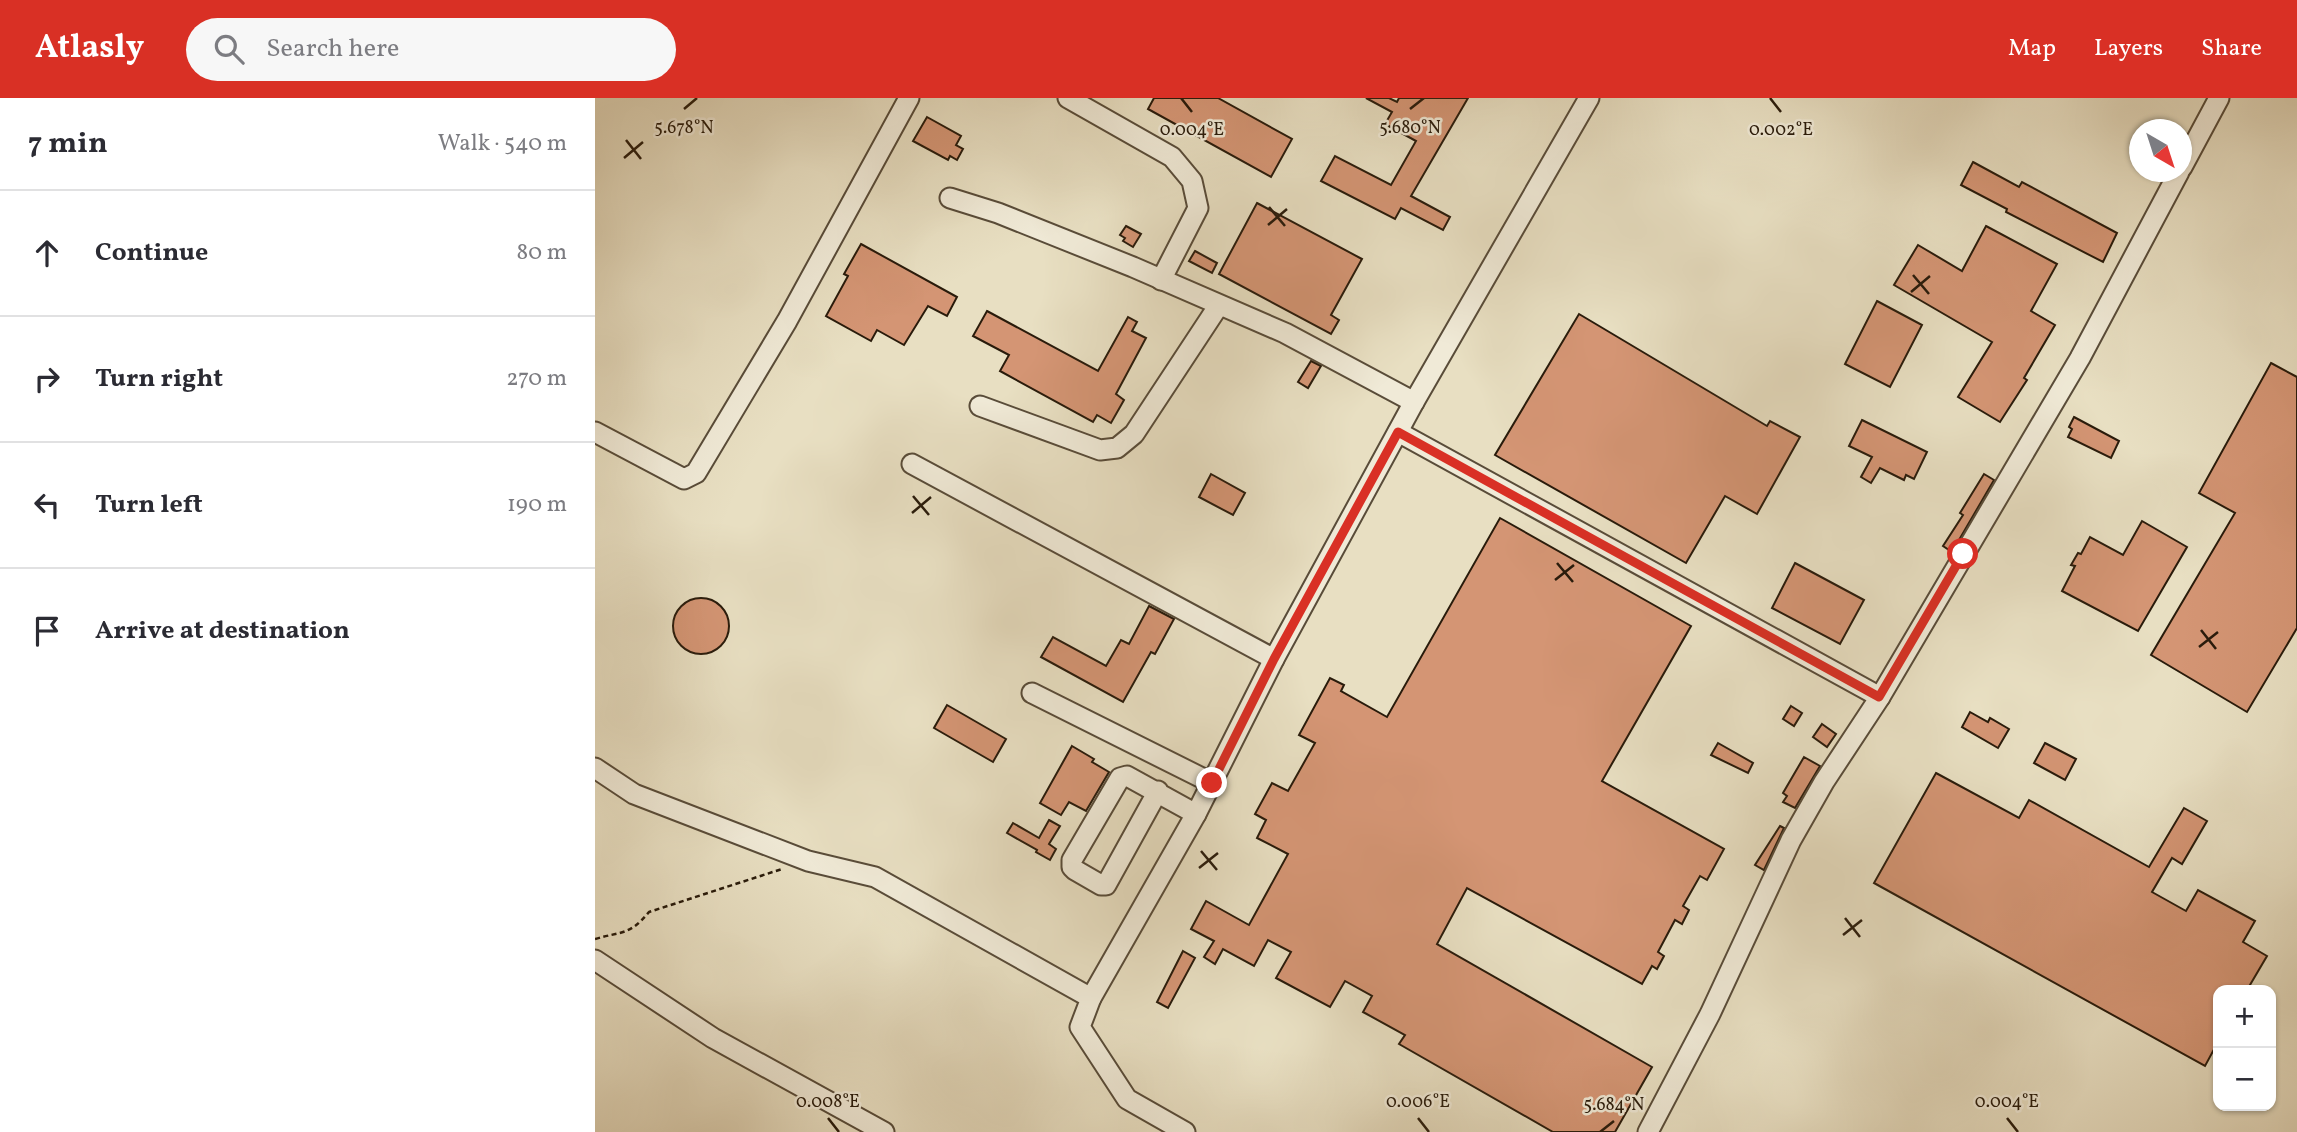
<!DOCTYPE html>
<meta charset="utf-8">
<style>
:root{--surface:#fff;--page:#f7f7f7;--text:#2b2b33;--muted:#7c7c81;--line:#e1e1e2;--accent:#d93025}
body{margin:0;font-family:Vollkorn,serif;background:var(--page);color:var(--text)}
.controls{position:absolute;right:21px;bottom:21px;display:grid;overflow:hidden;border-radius:14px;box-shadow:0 2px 5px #0004}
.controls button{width:63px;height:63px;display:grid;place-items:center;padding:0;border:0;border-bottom:2px solid var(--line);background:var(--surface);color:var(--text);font:35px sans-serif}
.compass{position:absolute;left:1534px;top:21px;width:63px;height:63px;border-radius:50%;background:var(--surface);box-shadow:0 2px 5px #0004;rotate:141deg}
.stop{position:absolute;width:21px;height:21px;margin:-16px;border:5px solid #d93025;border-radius:50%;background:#fff}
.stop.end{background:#d93025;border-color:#fff;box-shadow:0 2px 7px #0008}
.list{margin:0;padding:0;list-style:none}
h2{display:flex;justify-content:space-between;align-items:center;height:91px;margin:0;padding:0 28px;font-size:30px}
h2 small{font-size:23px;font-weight:400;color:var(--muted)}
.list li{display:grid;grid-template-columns:46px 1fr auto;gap:21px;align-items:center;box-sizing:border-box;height:126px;padding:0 28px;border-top:2px solid var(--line)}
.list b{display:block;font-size:26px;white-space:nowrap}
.list em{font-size:23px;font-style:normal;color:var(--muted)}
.icon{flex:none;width:38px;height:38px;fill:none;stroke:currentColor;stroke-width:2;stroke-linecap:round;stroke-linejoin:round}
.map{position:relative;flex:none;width:1702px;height:1034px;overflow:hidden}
header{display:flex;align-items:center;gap:42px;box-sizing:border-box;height:98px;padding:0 35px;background:var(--accent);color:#fff}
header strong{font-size:33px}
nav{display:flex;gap:38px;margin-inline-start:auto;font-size:24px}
.search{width:490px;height:63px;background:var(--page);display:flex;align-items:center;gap:18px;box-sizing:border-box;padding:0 24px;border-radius:38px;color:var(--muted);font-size:26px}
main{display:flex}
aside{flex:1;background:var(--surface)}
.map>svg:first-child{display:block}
.building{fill:#d49574;stroke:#291b0b;stroke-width:2}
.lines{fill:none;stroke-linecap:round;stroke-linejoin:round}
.minor-casing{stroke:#594c39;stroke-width:23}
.path{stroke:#291b0b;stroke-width:2.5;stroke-dasharray:5 3.5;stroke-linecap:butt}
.minor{stroke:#f0ead7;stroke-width:19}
.route{stroke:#d93025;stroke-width:9}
.ticks{fill:none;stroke:#291b0b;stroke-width:2.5}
.ticks-label{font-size:18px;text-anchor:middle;fill:#291b0b;stroke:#f0ead7;stroke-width:5;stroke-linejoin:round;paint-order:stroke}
</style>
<header>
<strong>Atlasly</strong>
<div class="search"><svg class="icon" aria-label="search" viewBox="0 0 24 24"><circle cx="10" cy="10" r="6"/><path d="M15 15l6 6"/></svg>Search here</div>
<nav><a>Map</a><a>Layers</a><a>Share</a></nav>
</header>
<main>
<aside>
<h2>7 min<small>Walk · 540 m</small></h2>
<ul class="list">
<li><svg class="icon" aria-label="ahead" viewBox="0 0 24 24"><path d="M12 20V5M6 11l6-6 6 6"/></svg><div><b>Continue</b></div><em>80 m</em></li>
<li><svg class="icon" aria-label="right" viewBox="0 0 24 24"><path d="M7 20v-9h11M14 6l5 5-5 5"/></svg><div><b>Turn right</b></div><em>270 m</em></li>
<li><svg class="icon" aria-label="left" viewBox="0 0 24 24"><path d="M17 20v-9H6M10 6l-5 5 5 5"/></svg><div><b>Turn left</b></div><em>190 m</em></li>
<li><svg class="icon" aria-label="arrive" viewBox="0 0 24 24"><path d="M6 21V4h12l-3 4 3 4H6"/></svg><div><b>Arrive at destination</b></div></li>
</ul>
</aside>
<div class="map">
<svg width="1702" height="1034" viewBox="0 0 1702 1034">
<rect width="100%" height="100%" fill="#e8dfc2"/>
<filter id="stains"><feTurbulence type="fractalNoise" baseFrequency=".00286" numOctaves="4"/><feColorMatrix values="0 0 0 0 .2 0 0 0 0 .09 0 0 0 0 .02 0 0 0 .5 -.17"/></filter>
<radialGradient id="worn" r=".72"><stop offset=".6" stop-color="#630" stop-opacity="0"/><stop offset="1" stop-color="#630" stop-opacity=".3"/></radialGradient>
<g class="building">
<polygon points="559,0 623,0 697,41 676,79 553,11"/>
<polygon points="771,0 794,0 802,4 804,0 873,0 816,98 855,119 848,132 806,110 800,121 726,83 740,58 796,87 821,43 790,26 797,14"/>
<polygon points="332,19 366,38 361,47 368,51 362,62 355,58 353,62 318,43"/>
<polygon points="1378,64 1424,89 1427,84 1522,135 1508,164 1411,114 1412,111 1366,87"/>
<polygon points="662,105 767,161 736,217 744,222 736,236 624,176"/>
<polygon points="531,128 546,136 538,149 528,143 530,140 525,137"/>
<polygon points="1391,128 1462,166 1436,213 1460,227 1429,280 1432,282 1405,324 1363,299 1397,244 1299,187 1323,147 1367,173"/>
<polygon points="266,146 362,199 352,218 333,208 309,247 282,232 276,243 231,218 253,178 249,176"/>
<polygon points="600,153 622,165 617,175 594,163"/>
<polygon points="1282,203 1327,227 1295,289 1250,266"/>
<polygon points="392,213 503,273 533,219 542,224 537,233 551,240 521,296 529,302 516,325 502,317 498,324 405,273 414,257 378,238"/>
<polygon points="984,216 1172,328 1175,323 1205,339 1162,416 1130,398 1091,465 900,357"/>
<polygon points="716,263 726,268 713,290 703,284"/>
<polygon points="1676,265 1702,279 1702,530 1652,614 1556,557 1640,415 1604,395"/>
<polygon points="1479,319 1524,343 1516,360 1473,339 1477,331 1474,329"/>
<polygon points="1267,322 1332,354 1319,381 1311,377 1309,382 1285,370 1276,385 1266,379 1277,359 1254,348"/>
<polygon points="616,376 650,395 638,417 604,399"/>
<polygon points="1389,376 1399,382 1357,454 1348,448 1368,417 1365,415"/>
<polygon points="905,420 1096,528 1007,683 1129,751 1112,782 1105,778 1088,808 1094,812 1087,826 1080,822 1063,854 1069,858 1062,871 1057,868 1047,886 872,790 842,846 1057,969 1020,1034 958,1034 804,946 810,937 768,914 777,898 750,883 735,909 681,880 696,854 673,842 659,868 628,851 620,866 609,859 619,843 596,831 611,803 654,827 693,756 662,740 671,722 660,716 677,685 693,693 720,645 704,637 735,580 749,587 746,593 792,619"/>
<polygon points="1547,423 1592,449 1543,533 1467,493 1480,468 1476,467 1483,455 1486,456 1495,439 1528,457"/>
<polygon points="1200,465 1269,502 1245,546 1177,510"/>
<circle cx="106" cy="528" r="28"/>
<polygon points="554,508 579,521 560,556 556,554 528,604 446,559 458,539 511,568 526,542 534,546"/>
<polygon points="352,607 411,641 398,664 339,630"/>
<polygon points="1196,608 1207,615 1199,628 1188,621"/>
<polygon points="1375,614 1393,624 1395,620 1414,631 1403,650 1367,629"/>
<polygon points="1227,626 1241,636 1232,649 1218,639"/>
<polygon points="1123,645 1158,665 1153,675 1116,657"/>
<polygon points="1450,645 1481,661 1470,682 1439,665"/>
<polygon points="477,648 499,661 497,664 514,674 491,713 474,704 466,717 445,705"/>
<polygon points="1209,659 1225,668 1200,710 1188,704 1192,698 1188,695"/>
<polygon points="1341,675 1424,720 1434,702 1554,769 1589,710 1612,723 1587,766 1577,760 1557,794 1591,813 1603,792 1660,823 1648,844 1672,858 1652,892 1623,892 1623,944 1610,968 1279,785"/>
<polygon points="454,722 465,728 454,746 461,751 455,762 441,754 442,752 412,735 418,725 444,740"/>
<polygon points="1185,728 1189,730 1169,772 1160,767"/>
<polygon points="588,853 600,860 573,910 562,904"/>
</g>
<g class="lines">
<g class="minor-casing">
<g id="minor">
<polyline points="473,0 577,59 597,83 603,110 566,182"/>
<polyline points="1587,69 1624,0"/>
<polyline points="355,100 403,115 538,169 690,235 819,304"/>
<polyline points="385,308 505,352 522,350 539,336 624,207"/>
<polyline points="0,334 89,381 101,375 192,223 314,0"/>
<polyline points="803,334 1285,599"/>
<polyline points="317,366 679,561"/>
<polyline points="437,595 617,685"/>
<polyline points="0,670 39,696 213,763 280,779 496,900 485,929 532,1001 590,1034"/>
<polyline points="563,693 511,787 506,787 480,772 477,769 477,762 525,680 532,678 601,716"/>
<polyline points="0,862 118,940 289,1034"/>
<polyline points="496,900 601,716 679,561 819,304 994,0"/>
<polyline points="1053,1034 1115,916 1196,742 1229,684 1285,599 1485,260 1584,74"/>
</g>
</g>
<path class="path" d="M0,841C27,833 34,838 54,814L187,771"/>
<use href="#minor" class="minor"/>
</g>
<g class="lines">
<polyline class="route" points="617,685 679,561 803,334 1284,599 1368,456"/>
</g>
<path class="ticks" d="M586,0L597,14M1175,0L1186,14M89,11L102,0M815,11L829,0M31,42L46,61M29,60L48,44M674,109L690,128M673,127L692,111M1318,177L1334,196M1316,194L1335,178M318,398L334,417M317,415L336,399M962,465L978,484M960,482L979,467M1606,532L1621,551M1604,549L1623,534M606,753L622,772M604,770L623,755M1250,820L1265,839M1248,837L1267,822M233,1020L244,1034M823,1020L834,1034M1412,1020L1423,1034M1005,1034L1019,1023"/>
<g class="ticks-label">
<text x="89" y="35">5.678°N</text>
<text x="815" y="35">5.680°N</text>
<text x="597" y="37">0.004°E</text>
<text x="1186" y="37">0.002°E</text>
<text x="233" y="1009">0.008°E</text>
<text x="823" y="1009">0.006°E</text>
<text x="1412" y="1009">0.004°E</text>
<text x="1019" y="1012">5.684°N</text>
</g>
<rect width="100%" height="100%" filter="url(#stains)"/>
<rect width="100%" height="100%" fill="url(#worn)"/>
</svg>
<div class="controls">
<button>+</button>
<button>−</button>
</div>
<svg class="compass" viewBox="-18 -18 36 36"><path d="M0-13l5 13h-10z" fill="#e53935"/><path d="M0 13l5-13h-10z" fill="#7c7c81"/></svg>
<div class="stop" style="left:1368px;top:456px"></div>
<div class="stop end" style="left:617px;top:685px"></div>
</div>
</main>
